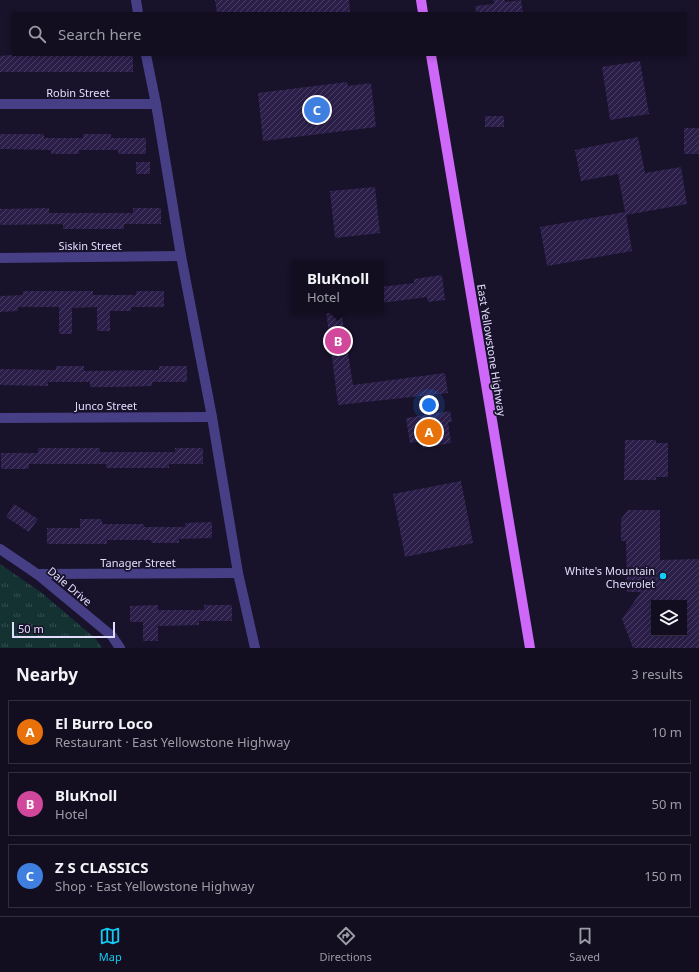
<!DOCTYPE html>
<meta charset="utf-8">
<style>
:root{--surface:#120e20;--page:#1f1c2d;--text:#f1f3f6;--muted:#9c9ca5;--line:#312e3e;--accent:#11ccf5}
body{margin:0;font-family:"Noto Sans",sans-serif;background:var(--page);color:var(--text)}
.controls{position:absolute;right:12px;bottom:12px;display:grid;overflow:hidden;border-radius:0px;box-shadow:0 2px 6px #0003}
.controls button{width:36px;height:36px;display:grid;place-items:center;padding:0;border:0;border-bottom:1px solid var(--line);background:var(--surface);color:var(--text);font:20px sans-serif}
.scale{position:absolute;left:12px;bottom:10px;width:103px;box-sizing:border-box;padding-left:4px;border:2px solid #e2dcfd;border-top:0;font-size:11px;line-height:14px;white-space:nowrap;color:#e2dcfd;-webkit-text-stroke:3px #18122a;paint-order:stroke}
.you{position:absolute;left:429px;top:405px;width:14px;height:14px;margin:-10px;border:3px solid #fff;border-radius:50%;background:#1a73e8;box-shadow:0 0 0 6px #1a73e833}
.badge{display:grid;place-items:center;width:26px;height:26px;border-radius:50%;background:var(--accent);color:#fff;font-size:13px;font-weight:700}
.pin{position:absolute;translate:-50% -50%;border:2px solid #fff;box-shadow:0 1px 4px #0006}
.popup{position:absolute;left:292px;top:261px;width:92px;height:52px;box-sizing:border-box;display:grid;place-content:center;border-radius:0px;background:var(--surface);filter:drop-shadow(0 1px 3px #0005);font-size:13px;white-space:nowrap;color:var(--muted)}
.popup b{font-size:15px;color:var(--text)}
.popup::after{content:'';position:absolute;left:50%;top:100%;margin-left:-8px;border:8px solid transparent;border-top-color:var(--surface)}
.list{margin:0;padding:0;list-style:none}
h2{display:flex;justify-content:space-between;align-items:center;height:52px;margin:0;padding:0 16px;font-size:17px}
h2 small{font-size:13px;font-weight:400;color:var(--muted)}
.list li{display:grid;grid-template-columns:26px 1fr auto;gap:12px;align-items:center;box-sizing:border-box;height:64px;margin:0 8px 8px;padding:0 8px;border:1px solid var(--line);border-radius:0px}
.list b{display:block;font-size:15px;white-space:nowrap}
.list p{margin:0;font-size:13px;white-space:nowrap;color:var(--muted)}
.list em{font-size:13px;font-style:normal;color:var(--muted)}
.icon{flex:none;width:22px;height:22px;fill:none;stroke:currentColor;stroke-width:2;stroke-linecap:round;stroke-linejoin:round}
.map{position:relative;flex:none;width:699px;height:648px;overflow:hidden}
.search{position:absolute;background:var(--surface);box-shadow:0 2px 6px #0003;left:12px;right:12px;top:12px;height:44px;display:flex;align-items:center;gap:10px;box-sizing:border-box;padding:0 14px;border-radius:0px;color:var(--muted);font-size:15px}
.sheet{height:268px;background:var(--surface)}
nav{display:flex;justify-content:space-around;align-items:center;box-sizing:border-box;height:56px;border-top:1px solid var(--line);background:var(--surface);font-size:11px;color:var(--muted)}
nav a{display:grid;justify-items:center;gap:2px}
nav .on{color:var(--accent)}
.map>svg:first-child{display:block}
.park{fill:url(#park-tufts)}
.building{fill:url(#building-hatch);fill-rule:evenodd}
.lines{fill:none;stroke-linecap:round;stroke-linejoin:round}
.street{stroke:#473f86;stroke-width:10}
.primary{stroke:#ce68f8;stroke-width:10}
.poi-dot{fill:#11ccf5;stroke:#18122a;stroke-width:1.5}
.labels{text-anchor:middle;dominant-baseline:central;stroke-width:3.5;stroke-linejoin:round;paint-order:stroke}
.street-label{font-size:11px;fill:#e2dcfd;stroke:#18122a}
.poi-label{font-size:11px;fill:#e2dcfd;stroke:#18122a;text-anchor:end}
</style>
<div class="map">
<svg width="699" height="648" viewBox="0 0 699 648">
<defs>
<pattern id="park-tufts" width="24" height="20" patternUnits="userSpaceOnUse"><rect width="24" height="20" fill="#153233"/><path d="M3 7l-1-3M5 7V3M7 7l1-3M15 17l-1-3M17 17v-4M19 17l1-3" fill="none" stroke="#374f51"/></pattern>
<pattern id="building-hatch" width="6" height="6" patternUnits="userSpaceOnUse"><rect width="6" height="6" fill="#2b1f4a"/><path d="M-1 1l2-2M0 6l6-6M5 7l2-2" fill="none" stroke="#493f65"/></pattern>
</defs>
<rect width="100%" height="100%" fill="#18122a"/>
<polygon class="park" points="0,564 42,593 96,639 102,648 0,648"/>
<g class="building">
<polygon points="215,0 349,0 350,13 217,13"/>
<polygon points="493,0 505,0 505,2 521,0 523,13 476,13 475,6 494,4"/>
<polygon points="11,55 133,56 133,72 0,72 0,56"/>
<polygon points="640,61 649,114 610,120 602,67"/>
<polygon points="347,82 348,86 371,83 376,127 263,141 258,93"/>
<rect x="485" y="116" width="19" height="11"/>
<rect x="684" y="128" width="15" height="26"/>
<polygon points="0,134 44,134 44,138 83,138 83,134 111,134 111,138 146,138 146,154 118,154 118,150 79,150 79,154 51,154 51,150 0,149"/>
<polygon points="638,137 645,173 681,167 687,204 626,215 632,251 547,266 540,227 625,212 618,174 581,181 575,150"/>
<rect x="136" y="162" width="14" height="12"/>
<polygon points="375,187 380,233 335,238 330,191"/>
<polygon points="49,208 49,213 133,213 133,208 161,208 161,224 124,224 124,229 63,229 63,224 0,225 0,209"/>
<polygon points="442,275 445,300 428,302 427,297 381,303 381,287 414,283 414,279"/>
<polygon points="23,291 93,291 93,295 136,295 136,291 164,291 164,307 131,307 131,311 110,311 110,331 97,331 97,307 72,308 72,334 59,334 59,307 18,307 18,311 0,312 0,296 23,295"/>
<polygon points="326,310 341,310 353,385 445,373 448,393 338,405"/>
<polygon points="56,366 84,366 84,371 159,370 159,366 187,366 187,382 152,382 152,386 118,387 90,387 90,382 48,382 48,386 0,385 0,369 56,370"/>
<polygon points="450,411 452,422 448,422 451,443 423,448 422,441 410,443 406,418"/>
<polygon points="625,440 656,440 656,443 668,443 668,477 656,477 656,480 624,480"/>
<polygon points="38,448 100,448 100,452 175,452 175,448 203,448 203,464 169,464 169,468 106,468 106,464 29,464 29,469 1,469 1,453 38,453"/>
<polygon points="461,481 473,543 405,557 393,494"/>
<polygon points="14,504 38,519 29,532 6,517"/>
<path d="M628,510H660V560L699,559V648H633L622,619L641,592H627L626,541H621V519ZM654,603H684V633H654Z"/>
<polygon points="80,519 102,519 102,524 144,524 144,527 185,527 185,523 212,522 212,538 179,539 179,543 152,543 151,540 107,540 107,544 47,544 47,528 80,528"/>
<polygon points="158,605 158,610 204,610 204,605 232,605 232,621 199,621 199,625 158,626 158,641 143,641 143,622 130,622 130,606"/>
</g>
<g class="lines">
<g class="street">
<polyline points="136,0 138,13"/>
<polyline points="146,55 156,104 181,256 212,417 238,573 255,648"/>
<polyline points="0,104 156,104"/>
<polyline points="0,258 181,256"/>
<polyline points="0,418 212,417"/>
<polyline points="0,549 37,574 112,636 120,648"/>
<polyline points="37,574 238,573"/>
</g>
<g class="primary">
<polyline points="421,0 423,13"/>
<polyline points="431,55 530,648"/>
</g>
</g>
<circle class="poi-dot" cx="663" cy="576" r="4"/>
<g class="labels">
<g class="street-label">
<text x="78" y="92">Robin Street</text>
<text x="90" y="245">Siskin Street</text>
<text transform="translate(492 350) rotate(81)">East Yellowstone Highway</text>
<text x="106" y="405">Junco Street</text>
<text x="138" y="562">Tanager Street</text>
<text transform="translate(70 586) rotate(40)">Dale Drive</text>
</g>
<g class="poi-label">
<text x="655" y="570">White's Mountain<tspan x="655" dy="13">Chevrolet</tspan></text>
</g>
</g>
</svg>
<div class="controls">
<button><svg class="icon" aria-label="layers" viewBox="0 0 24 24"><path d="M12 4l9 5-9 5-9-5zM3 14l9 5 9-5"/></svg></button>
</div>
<div class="scale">50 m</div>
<div class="you"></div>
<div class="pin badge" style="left:429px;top:432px;background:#e8710a">A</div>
<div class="pin badge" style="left:338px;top:341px;background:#d1479c">B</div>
<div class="popup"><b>BluKnoll</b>Hotel</div>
<div class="pin badge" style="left:317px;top:110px;background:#3f7fe0">C</div>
<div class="search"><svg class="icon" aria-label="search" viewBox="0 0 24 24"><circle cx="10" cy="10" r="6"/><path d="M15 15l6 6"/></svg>Search here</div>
</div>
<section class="sheet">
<h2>Nearby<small>3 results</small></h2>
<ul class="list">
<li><span class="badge" style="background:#e8710a">A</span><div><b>El Burro Loco</b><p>Restaurant · East Yellowstone Highway</p></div><em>10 m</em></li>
<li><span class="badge" style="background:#d1479c">B</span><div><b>BluKnoll</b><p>Hotel</p></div><em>50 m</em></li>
<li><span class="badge" style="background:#3f7fe0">C</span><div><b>Z S CLASSICS</b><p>Shop · East Yellowstone Highway</p></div><em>150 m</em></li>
</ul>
</section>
<nav>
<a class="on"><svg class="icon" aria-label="map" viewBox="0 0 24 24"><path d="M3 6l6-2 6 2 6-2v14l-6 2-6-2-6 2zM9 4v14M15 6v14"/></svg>Map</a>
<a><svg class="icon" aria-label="directions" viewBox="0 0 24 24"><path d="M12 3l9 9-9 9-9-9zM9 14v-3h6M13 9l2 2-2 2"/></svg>Directions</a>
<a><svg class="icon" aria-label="saved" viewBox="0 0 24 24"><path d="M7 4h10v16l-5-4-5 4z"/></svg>Saved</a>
</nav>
